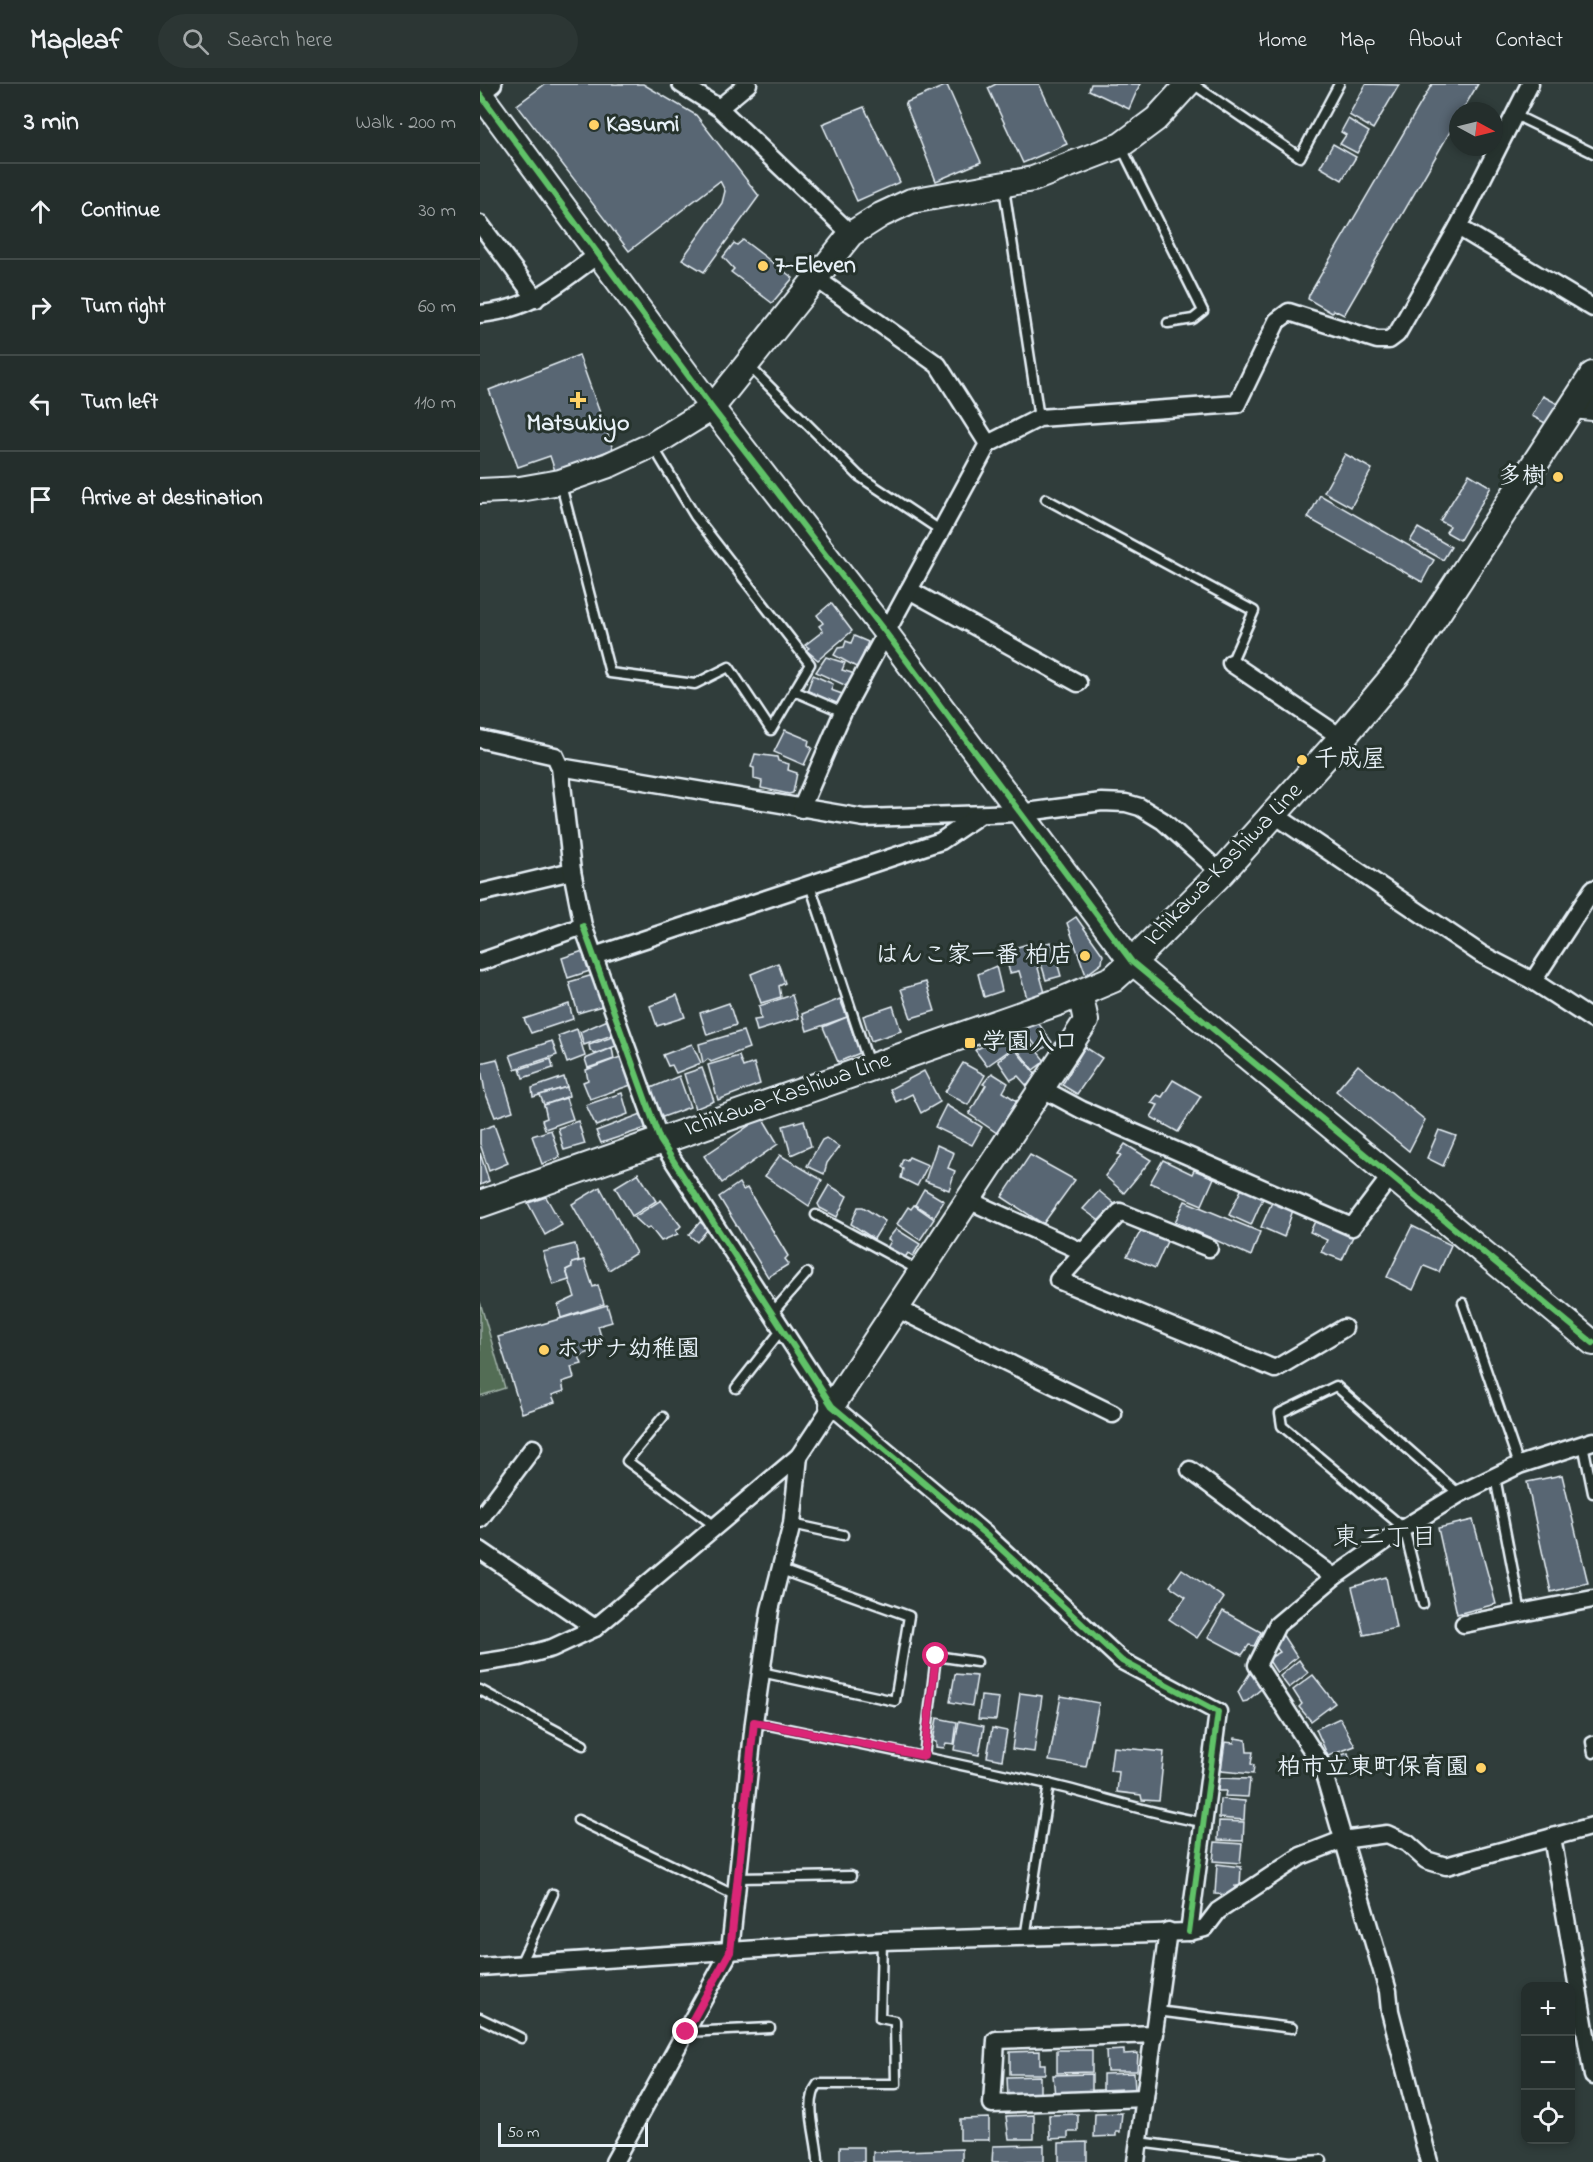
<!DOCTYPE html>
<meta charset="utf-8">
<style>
:root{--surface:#242e2c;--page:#2c3634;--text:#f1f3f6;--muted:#a3a8a9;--line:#414a48}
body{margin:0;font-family:"Indie Flower","Klee One",sans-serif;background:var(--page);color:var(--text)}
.controls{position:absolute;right:18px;bottom:18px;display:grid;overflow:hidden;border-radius:12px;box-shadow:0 3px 9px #0003}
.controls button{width:54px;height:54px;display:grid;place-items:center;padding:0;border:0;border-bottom:2px solid var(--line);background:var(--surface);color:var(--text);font:30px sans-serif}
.compass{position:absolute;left:969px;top:18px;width:54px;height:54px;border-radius:50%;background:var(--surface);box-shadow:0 3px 9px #0003;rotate:97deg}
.scale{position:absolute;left:18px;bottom:15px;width:150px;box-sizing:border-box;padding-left:6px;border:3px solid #e8f1f8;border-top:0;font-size:16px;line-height:21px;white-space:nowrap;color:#e8f1f8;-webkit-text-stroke:4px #26332d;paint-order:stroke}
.stop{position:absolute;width:18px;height:18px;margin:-14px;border:4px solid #db2777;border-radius:50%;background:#fff}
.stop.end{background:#db2777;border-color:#fff;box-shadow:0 2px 6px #0008}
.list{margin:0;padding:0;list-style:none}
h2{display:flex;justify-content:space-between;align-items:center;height:78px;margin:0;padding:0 24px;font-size:26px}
h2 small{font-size:20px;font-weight:400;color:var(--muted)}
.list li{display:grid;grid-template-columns:39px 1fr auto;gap:18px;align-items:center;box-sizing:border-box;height:96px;padding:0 24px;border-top:2px solid var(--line)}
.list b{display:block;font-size:22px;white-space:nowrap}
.list em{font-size:20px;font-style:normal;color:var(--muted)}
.icon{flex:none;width:33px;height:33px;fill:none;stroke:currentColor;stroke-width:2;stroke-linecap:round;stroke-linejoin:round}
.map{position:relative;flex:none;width:1113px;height:2078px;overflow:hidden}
header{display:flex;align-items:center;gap:36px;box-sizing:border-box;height:84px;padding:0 30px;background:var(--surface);border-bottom:2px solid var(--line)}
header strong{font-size:28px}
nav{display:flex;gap:33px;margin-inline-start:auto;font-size:21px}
.search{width:420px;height:54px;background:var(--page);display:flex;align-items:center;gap:15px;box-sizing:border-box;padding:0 21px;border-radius:33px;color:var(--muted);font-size:22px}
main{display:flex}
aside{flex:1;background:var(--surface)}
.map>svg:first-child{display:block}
.green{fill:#536d54;stroke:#9eafa6;stroke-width:1.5}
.building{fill:#586673;stroke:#e8f1f8;stroke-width:1.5}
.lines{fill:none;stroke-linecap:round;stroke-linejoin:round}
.lane-casing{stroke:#e8f1f8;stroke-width:13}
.street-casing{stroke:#e8f1f8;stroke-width:21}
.secondary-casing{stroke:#e8f1f8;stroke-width:28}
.primary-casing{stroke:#e8f1f8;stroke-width:30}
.lane{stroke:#26332d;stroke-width:8}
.street{stroke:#26332d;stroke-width:16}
.secondary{stroke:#26332d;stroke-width:24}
.primary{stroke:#26332d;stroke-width:26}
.cycleway-casing{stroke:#26332d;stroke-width:10}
.cycleway{stroke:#61c268;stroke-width:6}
.route{stroke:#db2777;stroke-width:8}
.poi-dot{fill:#ffd166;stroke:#26332d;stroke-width:2}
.labels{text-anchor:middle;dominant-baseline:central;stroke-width:6;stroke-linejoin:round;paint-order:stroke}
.poi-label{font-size:24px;font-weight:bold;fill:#e8f1f8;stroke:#26332d;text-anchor:start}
.street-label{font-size:24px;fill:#e8f1f8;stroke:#26332d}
.neighbourhood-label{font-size:26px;fill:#e8f1f8;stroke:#26332d}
</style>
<header>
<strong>Mapleaf</strong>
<div class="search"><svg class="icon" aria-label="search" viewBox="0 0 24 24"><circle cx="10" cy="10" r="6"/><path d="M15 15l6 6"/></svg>Search here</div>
<nav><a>Home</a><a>Map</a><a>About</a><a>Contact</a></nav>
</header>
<main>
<aside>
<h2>3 min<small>Walk · 200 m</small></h2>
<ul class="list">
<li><svg class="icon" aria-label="ahead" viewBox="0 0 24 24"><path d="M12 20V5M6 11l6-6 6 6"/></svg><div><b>Continue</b></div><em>30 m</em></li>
<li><svg class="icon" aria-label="right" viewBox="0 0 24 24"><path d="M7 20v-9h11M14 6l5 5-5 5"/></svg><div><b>Turn right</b></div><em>60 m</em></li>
<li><svg class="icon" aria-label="left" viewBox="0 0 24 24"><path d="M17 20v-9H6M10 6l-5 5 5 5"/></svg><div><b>Turn left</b></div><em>110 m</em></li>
<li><svg class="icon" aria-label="arrive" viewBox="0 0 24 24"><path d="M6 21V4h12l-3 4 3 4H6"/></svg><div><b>Arrive at destination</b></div></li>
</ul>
</aside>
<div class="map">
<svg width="1113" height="2078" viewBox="0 0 1113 2078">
<rect width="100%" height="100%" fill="#303d3b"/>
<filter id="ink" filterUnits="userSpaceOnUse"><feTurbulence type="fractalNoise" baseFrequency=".0167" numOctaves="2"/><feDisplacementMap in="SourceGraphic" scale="12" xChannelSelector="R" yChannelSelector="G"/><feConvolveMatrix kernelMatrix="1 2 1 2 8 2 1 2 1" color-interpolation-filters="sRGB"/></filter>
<g filter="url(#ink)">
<polygon class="green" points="0,1218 25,1304 0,1312"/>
<g class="building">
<polygon points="65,0 163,0 216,31 279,112 224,188 202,175 242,119 245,107 240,97 149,167 37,21"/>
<polygon points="516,0 559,0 587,60 543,79 508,4"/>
<polygon points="611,0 660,0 649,25 609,6"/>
<polygon points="886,0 919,1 893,45 869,31"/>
<polygon points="952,0 998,0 982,27 978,27 978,34 864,231 854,226 852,229 828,215 829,211"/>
<polygon points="467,1 501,78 456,97 425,19"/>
<polygon points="384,23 420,98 377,117 342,40"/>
<polygon points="868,35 889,48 877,69 860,60 866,51 861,48"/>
<polygon points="853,60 876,73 862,96 840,83"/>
<polygon points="263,156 313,194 292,219 251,188 254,185 243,173 254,159 257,161"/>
<polygon points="99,271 133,365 75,387 70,372 38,383 9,306"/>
<polygon points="1063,312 1078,320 1067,340 1052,332"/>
<polygon points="865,370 892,385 871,423 844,408"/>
<polygon points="989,390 1011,403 980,456 966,448 970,442 960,437"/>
<polygon points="840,411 954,476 942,498 828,434"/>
<polygon points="938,444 971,463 963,476 930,457"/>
<polygon points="351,519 372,547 338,576 326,566 329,564 325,561 343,547 339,542 343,539 337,531"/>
<polygon points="374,552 388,558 378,584 354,571 358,564 364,563 366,557 371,559"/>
<polygon points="346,573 365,579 362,586 375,590 369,603 336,588"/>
<polygon points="333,591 353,600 351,606 365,611 358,623 327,607"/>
<polygon points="305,646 329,656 328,661 332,664 324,681 294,668"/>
<polygon points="275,670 297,673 298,677 309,680 308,686 317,689 313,709 309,710 281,704 282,697 274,695 274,684 271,683"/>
<polygon points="596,833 623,871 622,879 606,891 587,839"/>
<polygon points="571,858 581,892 566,896 556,862"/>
<polygon points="551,859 565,909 547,914 539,887 530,889 524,867"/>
<polygon points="106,866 113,886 88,894 82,874"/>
<polygon points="298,879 305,899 299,902 301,913 281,919 271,890"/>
<polygon points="516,882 522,907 504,913 498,890"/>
<polygon points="113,891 122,922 98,929 89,898"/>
<polygon points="446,898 455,927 431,934 421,905"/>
<polygon points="197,911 205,933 177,942 170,922"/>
<polygon points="312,911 319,934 277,947 274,936 281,935 279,922"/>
<polygon points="360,915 367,933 327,947 322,930"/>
<polygon points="249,919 256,941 227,951 220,929"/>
<polygon points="89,920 93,935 51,949 44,935"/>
<polygon points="413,922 421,947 391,957 383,932"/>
<polygon points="367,933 380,969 358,978 343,943"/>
<polygon points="130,935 135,950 104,961 100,948"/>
<polygon points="559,940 572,958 560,967 543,945"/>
<polygon points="97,945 105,972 87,979 78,952"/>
<polygon points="540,946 565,977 553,986 527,952"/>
<polygon points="263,947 269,964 231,978 228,975 223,979 219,960"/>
<polygon points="138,951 141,960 115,970 110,966 109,961"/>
<polygon points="525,951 534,963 507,982 495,966"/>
<polygon points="72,957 77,971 35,985 30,971"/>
<polygon points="212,960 221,979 196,989 192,981 188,982 183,971"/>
<polygon points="605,963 622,974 597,1010 582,1001"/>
<polygon points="132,964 134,975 108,984 105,975"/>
<polygon points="534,964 556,991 547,1002 538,992 531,996 518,977"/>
<polygon points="143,972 154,1000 110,1015 103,998 108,996 106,986"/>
<polygon points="259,972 263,983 274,979 280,1000 238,1016 228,981"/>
<polygon points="17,975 33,1027 15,1033 5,1008 0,979"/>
<polygon points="71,975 73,984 43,994 40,985"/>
<polygon points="483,979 505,991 488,1021 465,1008"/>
<polygon points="878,981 945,1036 929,1067 856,1007"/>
<polygon points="222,984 234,1017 215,1025 204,990"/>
<polygon points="444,987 460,1018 441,1029 432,1010 416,1018 410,1005"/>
<polygon points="512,989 528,999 523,1008 537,1017 517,1049 489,1030 506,1001 503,1000"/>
<polygon points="199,992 210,1023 180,1034 171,1004"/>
<polygon points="84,993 87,1003 53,1013 52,1004"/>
<polygon points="693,996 721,1012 698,1048 671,1033 678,1021 671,1019 677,1011 682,1013"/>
<polygon points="87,1003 89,1012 64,1021 60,1011"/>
<polygon points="142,1009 148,1030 116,1042 106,1021"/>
<polygon points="86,1014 93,1035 65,1045 62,1036 67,1034 64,1021"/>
<polygon points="466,1021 502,1043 492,1061 455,1043"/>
<polygon points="164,1029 169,1043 121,1059 116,1047"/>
<polygon points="282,1033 298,1060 242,1099 224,1072"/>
<polygon points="324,1036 331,1062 311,1071 303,1042"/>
<polygon points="98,1037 105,1060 84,1066 78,1044"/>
<polygon points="14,1041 28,1079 9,1087 0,1060 0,1046"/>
<polygon points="71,1046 80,1073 62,1080 52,1052"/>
<polygon points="959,1046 976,1052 963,1082 947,1074"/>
<polygon points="346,1054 359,1063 347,1079 344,1090 327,1082 342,1056"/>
<polygon points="645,1060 671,1076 644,1109 625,1092 641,1071 638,1070"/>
<polygon points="457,1061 474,1069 468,1084 475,1087 469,1106 445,1097"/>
<polygon points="0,1069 9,1097 0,1101"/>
<polygon points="300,1071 342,1096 329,1122 285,1092"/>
<polygon points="550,1071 595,1096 563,1140 522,1113"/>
<polygon points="429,1073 448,1081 437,1102 421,1094 423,1085 420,1083 423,1075 427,1076"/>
<polygon points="683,1076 712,1090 714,1086 734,1094 722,1121 670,1099"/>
<polygon points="158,1089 176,1117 152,1132 135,1103"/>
<polygon points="259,1099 263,1106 267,1104 308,1172 305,1175 309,1180 288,1193 239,1113"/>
<polygon points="349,1101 367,1112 357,1133 340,1124 338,1120"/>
<polygon points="120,1103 156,1169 129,1186 92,1120"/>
<polygon points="762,1104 784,1112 771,1141 749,1131"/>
<polygon points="444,1105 464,1117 454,1133 435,1121"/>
<polygon points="619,1107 636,1121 621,1138 603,1125"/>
<polygon points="66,1113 82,1141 65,1151 48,1119"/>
<polygon points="181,1116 201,1142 196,1147 198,1150 181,1157 170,1143 167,1145 154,1133"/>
<polygon points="793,1116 814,1123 804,1153 781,1143"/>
<polygon points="705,1117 780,1148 771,1172 695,1138"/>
<polygon points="434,1121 454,1135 440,1156 417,1140 428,1123 431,1125"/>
<polygon points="378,1123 383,1123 405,1137 394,1155 371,1140"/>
<polygon points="837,1133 874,1150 862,1176 841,1168 847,1156 830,1148"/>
<polygon points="220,1138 228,1145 217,1158 209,1151"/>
<polygon points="932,1142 971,1161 959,1188 944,1182 933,1206 907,1193"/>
<polygon points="663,1143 688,1155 675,1184 647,1172"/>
<polygon points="416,1145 440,1160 433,1172 428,1169 424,1175 407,1164 411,1157 408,1155"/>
<polygon points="95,1160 99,1177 92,1179 92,1183 86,1186 89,1196 73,1201 63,1168"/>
<polygon points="104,1176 113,1203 118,1201 124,1220 81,1234 78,1221 95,1213 86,1186 92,1183 92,1179"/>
<polygon points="127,1221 132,1238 118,1242 122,1256 110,1259 113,1267 99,1272 102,1280 91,1283 94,1294 82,1298 84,1307 72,1311 75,1318 42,1329 18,1253"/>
<polygon points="1082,1391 1108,1499 1071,1508 1047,1398"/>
<polygon points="993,1436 1016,1520 977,1530 958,1444"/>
<polygon points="702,1485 744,1514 717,1554 689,1535 706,1513 690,1502"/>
<polygon points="906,1493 916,1544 884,1551 872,1503"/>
<polygon points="743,1527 781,1548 774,1562 769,1561 762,1571 728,1553"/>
<polygon points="802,1550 817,1573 797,1589 788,1575 800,1568 795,1562"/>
<polygon points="819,1576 828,1589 809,1604 800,1592"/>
<polygon points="770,1589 782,1601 781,1605 767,1617 763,1618 758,1608"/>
<polygon points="475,1590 497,1592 492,1622 470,1618"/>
<polygon points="833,1591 855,1619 831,1637 819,1623 822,1620 813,1606"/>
<polygon points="540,1609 562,1612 554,1668 532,1665"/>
<polygon points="501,1612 519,1614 516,1636 498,1635"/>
<polygon points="581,1612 619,1619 606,1683 569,1677"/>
<polygon points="457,1634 477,1638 474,1660 466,1659 464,1664 456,1663 456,1658 453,1657"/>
<polygon points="860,1634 875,1662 848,1672 836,1645"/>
<polygon points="479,1637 504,1642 499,1671 474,1666"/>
<polygon points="512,1644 527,1647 522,1676 507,1673"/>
<polygon points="755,1654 766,1656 767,1668 773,1668 771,1680 774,1681 773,1690 741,1687 745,1658 754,1659"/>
<polygon points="633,1663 684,1668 679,1717 662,1716 661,1711 637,1708 639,1688 630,1687"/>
<polygon points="868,1669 870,1676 857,1680 855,1673"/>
<polygon points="739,1694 770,1695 768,1713 745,1712 746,1707 738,1707"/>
<polygon points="740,1715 765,1717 764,1736 739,1734"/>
<polygon points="739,1737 764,1738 763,1757 738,1756"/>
<polygon points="735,1758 762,1760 760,1779 733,1777"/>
<polygon points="737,1780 761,1783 760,1802 755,1802 754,1811 735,1810"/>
<polygon points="577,1966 612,1966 612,1988 577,1989"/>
<polygon points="644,1966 644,1970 658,1969 657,1987 627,1987 626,1967"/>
<polygon points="560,1967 560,1980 565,1980 565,1990 530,1990 530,1968"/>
<polygon points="654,1989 655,2006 641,2006 641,2010 623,2010 623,1990"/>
<polygon points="612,1990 612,2011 575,2012 573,1991"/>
<polygon points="560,1992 560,2014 528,2014 527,1993"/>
<polygon points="642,2029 640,2048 636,2048 636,2052 614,2053 615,2030"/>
<polygon points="598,2030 598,2048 588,2048 588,2054 570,2055 569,2031"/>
<polygon points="554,2031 554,2055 529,2055 526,2032"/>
<polygon points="509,2034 509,2056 480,2056 480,2035"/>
<polygon points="607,2058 607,2078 579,2078 579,2059"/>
<polygon points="564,2061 564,2078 512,2078 513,2062"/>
<rect x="360" y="2063" width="24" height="15"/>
<polygon points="482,2065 482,2078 393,2078 393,2068"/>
</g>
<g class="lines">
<g class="lane-casing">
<g id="lane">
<polyline points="713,0 820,73 859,0"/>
<polyline points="1035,31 1113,69"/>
<polyline points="641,62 723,227 713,235 688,239"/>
<polyline points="524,104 559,334"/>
<polyline points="269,282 379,392 460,446"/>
<polyline points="81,401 130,589 215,600 249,583 291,646 330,580 215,432 174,364"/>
<polyline points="566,415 774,527 751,579"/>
<polyline points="314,607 363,628"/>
<polyline points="330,801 389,980"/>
<polyline points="336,1131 440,1187"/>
<polyline points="983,1219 1039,1381"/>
<polyline points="293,1228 327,1189"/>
<polyline points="256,1304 303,1244"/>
<polyline points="183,1333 147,1377 235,1442"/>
<polyline points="1103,1360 1113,1409"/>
<polyline points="1015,1393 1041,1529"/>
<polyline points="312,1440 363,1451"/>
<polyline points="943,1520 924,1444 802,1342 800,1329 856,1302 979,1410"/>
<polyline points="281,1588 415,1617 429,1532 301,1486"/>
<polyline points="0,1606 103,1661"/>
<path d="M274,1638C372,1658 470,1678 568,1700C620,1712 670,1730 723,1738"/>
<polyline points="1113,1657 1111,1658 1113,1669"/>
<polyline points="444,1672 456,1572 497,1578"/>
<polyline points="98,1736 254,1811"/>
<polyline points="256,1794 371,1792"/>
<polyline points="545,1854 569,1700"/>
<polyline points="40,1880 73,1810"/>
<polyline points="677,1927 812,1944"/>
<polyline points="0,1934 41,1954"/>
<polyline points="206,1948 290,1944"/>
<polyline points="659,2058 810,2078 842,2076"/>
<path d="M338,2078C338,2055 323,2019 338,2000H416L415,1937L400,1934L402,1857"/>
</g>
</g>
<g class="street-casing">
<g id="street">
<polyline points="201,0 239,24 371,150"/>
<polyline points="0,10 13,0"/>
<polyline points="239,24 268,0"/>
<polyline points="0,140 56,215"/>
<polyline points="978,143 1113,224"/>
<polyline points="334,193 458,281 508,360"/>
<path d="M0,230C53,225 77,200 119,170"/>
<polyline points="429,506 598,599"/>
<polyline points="751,579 862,654"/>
<polyline points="0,655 75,672 80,683 384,734 539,729 622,718 646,719 660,723 683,737 741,789"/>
<polyline points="321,725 363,628 508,360 559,334 757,320 797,237 809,228 897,256 909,256 917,250 978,143 1050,0"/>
<polyline points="795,731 1001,870 1053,897 1113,936"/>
<polyline points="0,809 92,787"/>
<polyline points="103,842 180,1056 352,1322 506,1451 642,1577 738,1628 709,1848"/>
<polyline points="114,872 461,757 498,732"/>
<polyline points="0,878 103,842 92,787 80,683"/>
<polyline points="1053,897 1113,805"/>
<polyline points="561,1004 602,1026 872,1143 910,1093"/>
<polyline points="488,1116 603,1168 578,1196 795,1285 864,1244"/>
<polyline points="603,1168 640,1128 729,1164"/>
<polyline points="416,1224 633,1330"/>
<polyline points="710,1386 854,1493"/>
<polyline points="0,1435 53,1364"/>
<polyline points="0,1466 115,1544"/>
<polyline points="984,1540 1113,1515"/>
<polyline points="0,1579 39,1573 72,1564 115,1544 319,1372 352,1322"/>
<polyline points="1072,1753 1113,1992"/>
<polyline points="0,1883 402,1857 709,1848 725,1844 738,1827 821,1772 862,1756 907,1750 927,1759 946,1776 966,1782 1113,1742"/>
<polyline points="665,2014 512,2020 516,1956 675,1950"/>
<polyline points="134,2078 250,1867 274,1638 290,1526 312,1440 319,1372"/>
<polyline points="656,2078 688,1847"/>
<polyline points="949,2078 910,1927 908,1907 841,1680 777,1581 797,1541 854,1493 924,1444 979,1410 1039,1381 1113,1357"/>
</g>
</g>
<g class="secondary-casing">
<g id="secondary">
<polyline points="0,10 232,324 406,549 652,878 1113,1259"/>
<polyline points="1093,322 1113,324"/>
<polyline points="0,407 40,405 80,398 129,381 172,361 232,324 371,150 401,131 431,117 553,95 641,61 676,35 708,0"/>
<polyline points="352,1322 606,937 600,909"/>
</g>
</g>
<g class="primary-casing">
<polyline id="primary" points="0,1120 581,917 633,895 652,878 741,789 862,654 924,580 1113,291"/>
</g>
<use href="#lane" class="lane"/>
<use href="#street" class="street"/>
<use href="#secondary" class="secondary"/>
<use href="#primary" class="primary"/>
<g class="cycleway-casing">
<g id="cycleway">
<polyline points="0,10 232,324 406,549 652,878 1113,1259"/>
<polyline points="103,842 180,1056 352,1322 506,1451 642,1577 738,1628 709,1848"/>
</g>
</g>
<use href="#cycleway" class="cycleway"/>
</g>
</g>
<g class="lines" filter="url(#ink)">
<polyline class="route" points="206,1948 250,1868 274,1638 444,1672 456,1572"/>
</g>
<g class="poi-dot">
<circle cx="114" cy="41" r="6"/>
<circle cx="283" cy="182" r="6"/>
<path d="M95 307h6v6h6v6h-6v6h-6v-6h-6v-6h6z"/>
<circle cx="1078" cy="393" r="6"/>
<circle cx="822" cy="676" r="6"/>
<circle cx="605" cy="872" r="6"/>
<rect x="484" y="953" width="12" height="12" rx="3"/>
<circle cx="64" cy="1266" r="6"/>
<circle cx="1001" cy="1684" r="6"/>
</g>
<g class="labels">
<g class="poi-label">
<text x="126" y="41">Kasumi</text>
<text x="295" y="182">7-Eleven</text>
<text x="98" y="340" text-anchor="middle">Matsukiyo</text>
<text x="1066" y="393" text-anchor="end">多樹</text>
<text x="834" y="676">千成屋</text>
<text x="593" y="872" text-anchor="end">はんこ家一番 柏店</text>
<text x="502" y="959">学園入口</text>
<text x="76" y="1266">ホザナ幼稚園</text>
<text x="989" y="1684" text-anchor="end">柏市立東町保育園</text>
</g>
<g class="street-label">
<text transform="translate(744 781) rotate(-46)">Ichikawa-Kashiwa Line</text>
<text transform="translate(308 1011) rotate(-19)">Ichikawa-Kashiwa Line</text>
</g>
<g class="neighbourhood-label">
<text x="905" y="1455">東二丁目</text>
</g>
</g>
</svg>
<div class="controls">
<button>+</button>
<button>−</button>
<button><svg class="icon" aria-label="locate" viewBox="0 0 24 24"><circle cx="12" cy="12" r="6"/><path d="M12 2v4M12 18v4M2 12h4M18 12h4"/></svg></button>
</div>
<svg class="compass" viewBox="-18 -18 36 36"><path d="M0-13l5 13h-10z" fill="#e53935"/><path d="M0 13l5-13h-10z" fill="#a3a8a9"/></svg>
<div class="scale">50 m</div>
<div class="stop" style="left:456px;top:1572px"></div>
<div class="stop end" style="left:206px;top:1948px"></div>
</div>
</main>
